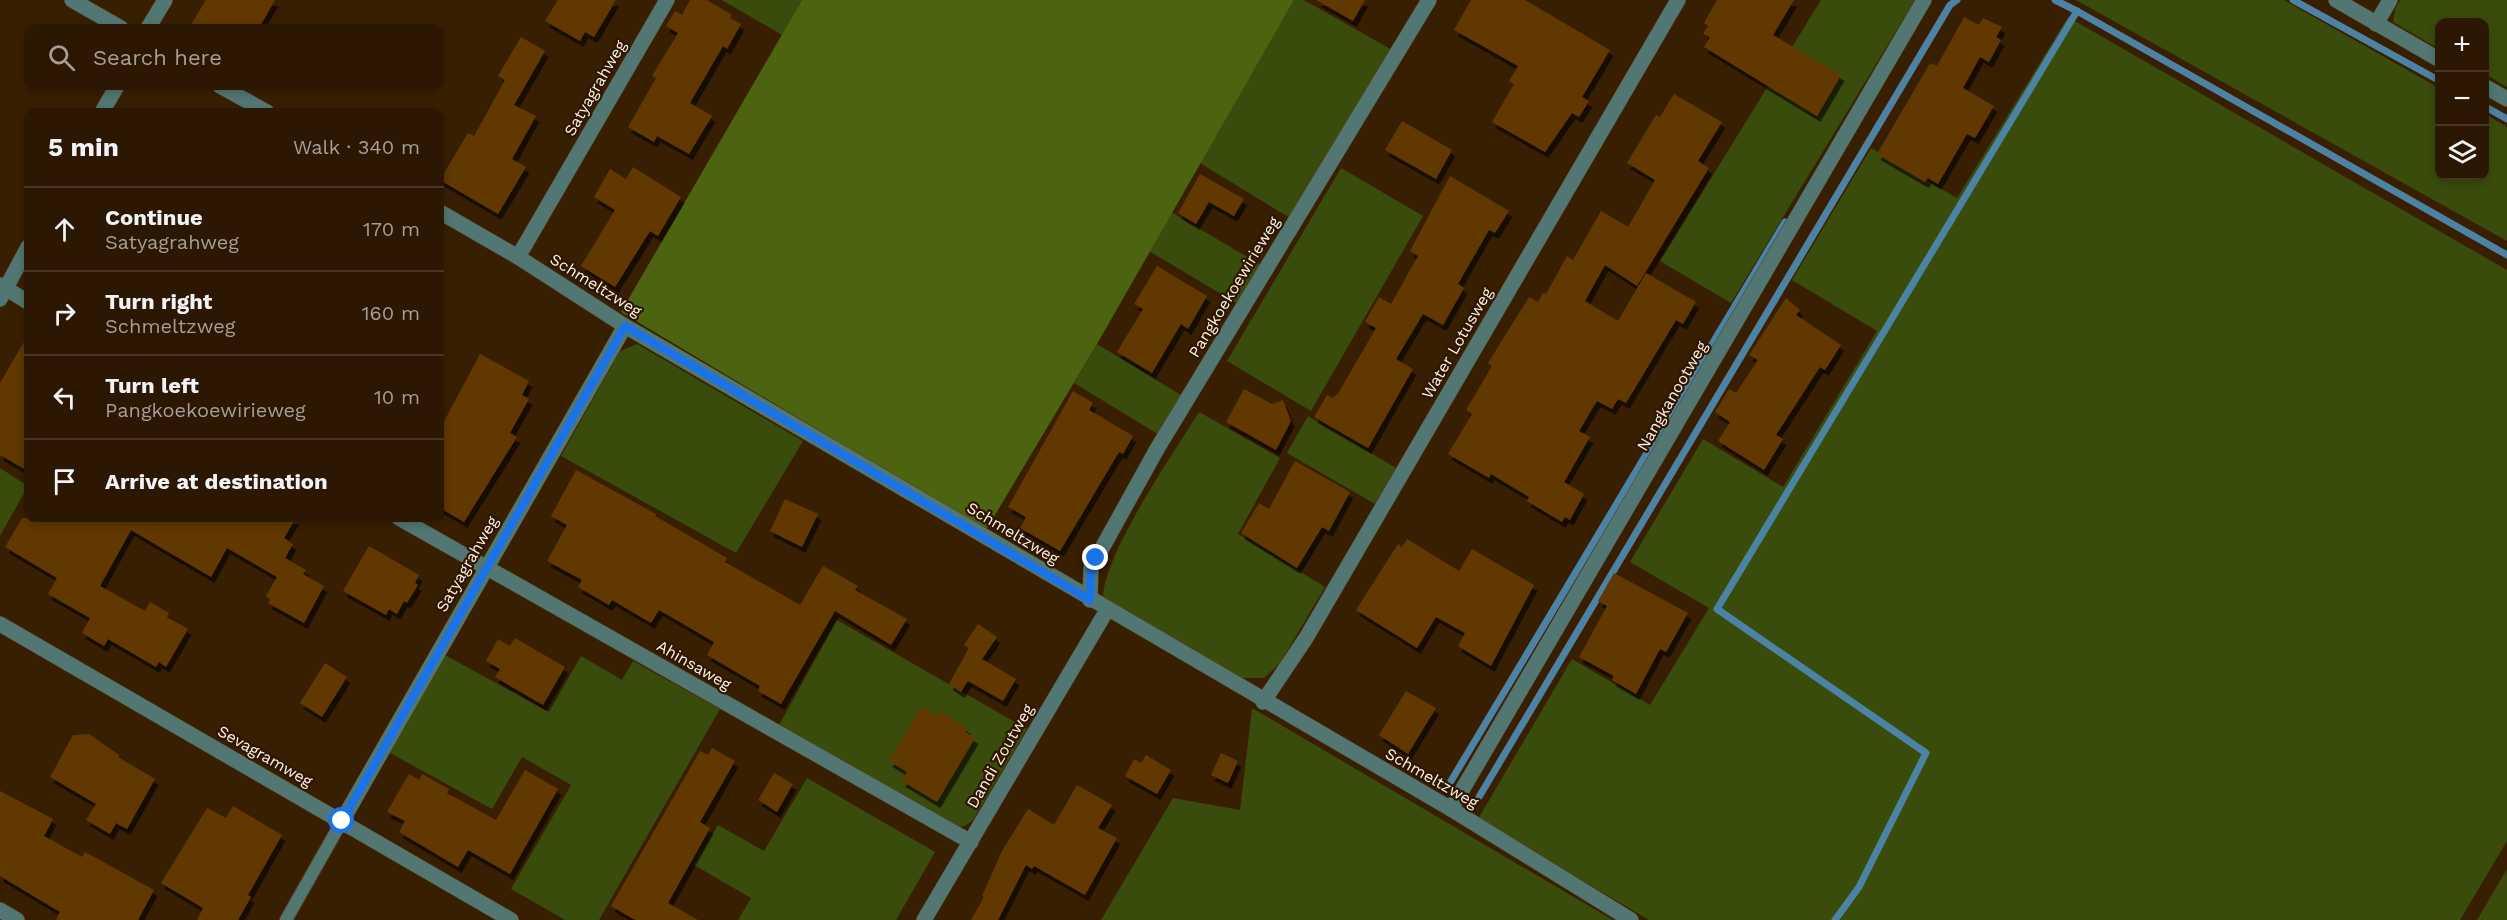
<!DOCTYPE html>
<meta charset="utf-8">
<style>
:root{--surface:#2b1702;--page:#33200c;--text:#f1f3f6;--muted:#a69f99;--line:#473624}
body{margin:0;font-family:"Work Sans",sans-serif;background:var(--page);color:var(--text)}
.controls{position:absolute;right:18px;top:18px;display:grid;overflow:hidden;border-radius:12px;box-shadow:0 3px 9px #0003}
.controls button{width:54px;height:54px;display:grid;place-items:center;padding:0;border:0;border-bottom:2px solid var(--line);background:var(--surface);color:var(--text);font:30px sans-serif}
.stop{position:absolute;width:18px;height:18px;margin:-14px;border:4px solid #1a73e8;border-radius:50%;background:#fff}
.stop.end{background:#1a73e8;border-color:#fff;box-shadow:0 2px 6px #0008}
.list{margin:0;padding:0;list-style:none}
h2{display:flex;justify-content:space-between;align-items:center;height:78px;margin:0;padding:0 24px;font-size:26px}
h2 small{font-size:20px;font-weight:400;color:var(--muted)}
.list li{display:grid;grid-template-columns:39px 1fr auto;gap:18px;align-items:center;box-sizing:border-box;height:84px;padding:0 24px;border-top:2px solid var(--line)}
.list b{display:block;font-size:22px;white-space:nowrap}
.list p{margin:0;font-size:20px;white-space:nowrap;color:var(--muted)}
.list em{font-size:20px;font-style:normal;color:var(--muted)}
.icon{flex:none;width:33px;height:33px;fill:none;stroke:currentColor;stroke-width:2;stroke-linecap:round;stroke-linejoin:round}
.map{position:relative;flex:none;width:2507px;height:920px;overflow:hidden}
.search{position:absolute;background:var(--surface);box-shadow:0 3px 9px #0003;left:24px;top:24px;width:420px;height:66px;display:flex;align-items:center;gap:15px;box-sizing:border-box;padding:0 21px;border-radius:12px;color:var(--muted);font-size:22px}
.panel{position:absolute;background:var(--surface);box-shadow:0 3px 9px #0003;left:24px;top:108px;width:420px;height:414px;border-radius:12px}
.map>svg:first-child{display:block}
.green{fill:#394c0c}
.forest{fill:#4c640f}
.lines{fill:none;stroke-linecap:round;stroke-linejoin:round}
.stream{stroke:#4c83a4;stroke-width:7}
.building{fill:#613906;filter:url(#shadow)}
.service-casing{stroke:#543d22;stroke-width:14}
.minor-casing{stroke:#543d22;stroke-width:16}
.service{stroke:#527772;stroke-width:12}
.minor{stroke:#527772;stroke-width:15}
.route{stroke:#1a73e8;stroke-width:8}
.labels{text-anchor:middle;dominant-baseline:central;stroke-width:4.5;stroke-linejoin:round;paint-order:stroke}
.street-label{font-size:16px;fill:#fdf2e7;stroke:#2e1600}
</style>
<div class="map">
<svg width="2507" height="920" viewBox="0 0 2507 920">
<defs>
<filter id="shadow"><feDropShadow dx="3.5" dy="6" stdDeviation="0" flood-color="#0009"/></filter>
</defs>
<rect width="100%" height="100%" fill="#391f02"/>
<g class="green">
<polygon points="722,0 802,0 782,35"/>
<polygon points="1294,0 1304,0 1394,51 1295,221 1200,163"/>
<polygon points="1821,0 1915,0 1731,303 1660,261"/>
<polygon points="2076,0 2284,0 2439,88 2440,176 2484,176 2485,114 2507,127 2507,241"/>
<polygon points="2400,0 2507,0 2507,87 2485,74 2484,22 2440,22 2439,49 2393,22 2395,9"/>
<polygon points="2068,17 2507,270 2507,841 2460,920 1649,920 1478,819 1572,659 1650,705 1709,608 1630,562 1703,439 1783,487 1877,331 1792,280 1871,148 1957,198"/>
<polygon points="1341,168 1423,216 1311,411 1227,361"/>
<polygon points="1171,212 1266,268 1243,307 1149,251"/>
<polygon points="637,344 803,441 736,553 561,456 620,351"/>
<polygon points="1097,344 1189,400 1166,439 1074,383"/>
<path d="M1199,412L1280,458L1238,534L1325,587L1280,663L1264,678H1239L1103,597C1105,552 1173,454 1199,412Z"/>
<polygon points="1308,416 1396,468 1375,504 1287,453"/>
<polygon points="0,468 28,486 0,536"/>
<polygon points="837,620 1027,729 973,820 965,826 957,827 778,727"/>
<polygon points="445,655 549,712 581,656 622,680 633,661 720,709 599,920 565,920 511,889 571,785 522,757 492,809 390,753"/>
<polygon points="1252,708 1613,920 1101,920 1173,798 1240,810"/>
<polygon points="807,778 935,852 896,920 738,920 751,898 694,865 718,825 764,851"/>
<polygon points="2507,869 2507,920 2477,920"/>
</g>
<polygon class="forest" points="802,0 1294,0 1097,344 986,530 621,312"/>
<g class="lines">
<g class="stream">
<polyline points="2055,0 2077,11"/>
<polyline points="2293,0 2440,81"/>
<polyline points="2484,106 2507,119"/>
<polyline points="1451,781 1785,222"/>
<polyline points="1479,797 1950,5 1957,0"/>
<polyline points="1835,920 1859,887 1926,753 1717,609 2077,11 2507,255"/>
</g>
</g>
<g class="building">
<polygon points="206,0 275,0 259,28 189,28"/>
<polygon points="558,0 616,0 594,37 585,32 580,41 545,21"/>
<polygon points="690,0 707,0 732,15 730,18 741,24 727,49 723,46 690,103 712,116 689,154 657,136 654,142 628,127 656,78 652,76 678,33 666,26 675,11 682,15"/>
<polygon points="1316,0 1365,0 1353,21"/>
<polygon points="1471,0 1525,0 1610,50 1582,97 1589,101 1579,117 1572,113 1545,152 1492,122 1514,84 1509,81 1518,66 1454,30"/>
<polygon points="1717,0 1794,0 1773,35 1841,75 1817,116 1704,47 1710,37 1703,34 1708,26 1704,23"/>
<polygon points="1964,17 1979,25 1983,18 2002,27 1996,37 2001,40 1989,62 1980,57 1963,88 1994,106 1975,138 1967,134 1938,184 1928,178 1925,182 1877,154 1930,63 1937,66"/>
<polygon points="521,37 545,51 514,105 536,116 512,159 526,167 498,214 440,180 468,133 474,136 505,80 498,76"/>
<polygon points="1674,94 1722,122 1698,161 1709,168 1637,286 1605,265 1585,301 1618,321 1646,273 1696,302 1683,324 1676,320 1626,403 1618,399 1612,409 1597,401 1579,431 1590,437 1564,482 1584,494 1570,520 1565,517 1562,522 1527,501 1529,497 1491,474 1489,478 1448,454 1472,414 1466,410 1492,366 1488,363 1529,297 1538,302 1543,293 1546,294 1567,256 1573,260 1601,211 1628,227 1655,180 1627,163 1656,115 1660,117"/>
<polygon points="1402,121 1452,150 1436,179 1385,150"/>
<polygon points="633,167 681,197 658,236 650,231 615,287 581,266 615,210 594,197 610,169 626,179"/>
<polygon points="1200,174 1244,199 1234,216 1209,202 1196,224 1178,213"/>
<polygon points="1450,176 1509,211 1495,233 1489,230 1458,284 1464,288 1443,325 1423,314 1396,359 1413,369 1368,448 1314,417 1327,395 1333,398 1339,392 1376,328 1365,322 1379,297 1391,304 1418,256 1410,251"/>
<polygon points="1157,266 1207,296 1188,329 1181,324 1152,373 1117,352 1143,309 1134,304"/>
<polygon points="1786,298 1800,310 1796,315 1841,345 1825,370 1820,367 1776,435 1783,439 1764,470 1718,441 1730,422 1715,412 1729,389 1736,393 1758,360 1749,355"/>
<polygon points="28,335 28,471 0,455 0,383"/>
<polygon points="480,354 529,381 522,395 529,399 510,433 517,437 464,522 440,508 440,429"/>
<polygon points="1244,389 1272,404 1283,400 1291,421 1276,450 1226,422"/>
<polygon points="1073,391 1093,403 1089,410 1133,436 1123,454 1119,452 1060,551 1020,528 1026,517 1008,507"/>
<polygon points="1295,461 1350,492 1329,531 1322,527 1297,568 1241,533 1259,503 1269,509"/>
<polygon points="576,470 656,514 655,516 727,558 725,562 800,605 823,566 858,586 855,590 907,619 891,645 835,611 781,704 758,691 760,686 707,655 714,642 659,610 651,623 612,600 609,605 578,587 582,580 547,561 567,525 551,516"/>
<polygon points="785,499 818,514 802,547 770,531"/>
<polygon points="22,518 296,518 284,538 293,544 285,558 306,570 303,574 324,586 304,623 268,603 270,599 266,596 277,577 227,548 211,577 131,530 100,586 145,611 150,602 169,613 167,617 188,629 166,667 159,662 156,667 108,639 104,646 82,633 90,618 48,594 57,578 5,547"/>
<polygon points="1407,539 1459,571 1472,549 1534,585 1491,666 1458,646 1465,633 1436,617 1417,648 1356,610 1398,544 1402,547"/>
<polygon points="369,546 419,575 415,583 418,585 407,603 404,601 397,614 389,609 386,615 343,591"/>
<polygon points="1614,573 1688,613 1666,652 1660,649 1636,694 1612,680 1614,676 1579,657 1607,606 1598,601"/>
<polygon points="978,624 997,637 982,659 1016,679 1003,701 968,681 961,692 949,684 969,648 964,645"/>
<polygon points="515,638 565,667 543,705 495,677 500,669 486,661 498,639 510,646"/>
<polygon points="325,663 347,677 322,717 300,703"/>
<polygon points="1406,691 1436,708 1408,754 1379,735"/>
<polygon points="922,706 938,716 940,711 967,728 965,732 975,738 937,802 902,781 907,772 889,761"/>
<polygon points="89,734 119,755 118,757 155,779 127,829 116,823 110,834 86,820 96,804 50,777 73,735"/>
<polygon points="712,748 735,761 700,822 710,828 668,903 698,920 635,920 611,906 700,751 708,755"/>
<polygon points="1221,753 1238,761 1228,783 1211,775"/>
<polygon points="1146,755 1171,770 1157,794 1125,776 1134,759 1141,763"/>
<polygon points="525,770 558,789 510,874 468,850 458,867 399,832 405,821 387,812 409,774 419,780 422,774 449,789 447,793 496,820"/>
<polygon points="774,773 793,784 777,812 758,800"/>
<polygon points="1077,785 1112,805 1098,828 1117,838 1085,895 1034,866 1032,869 1026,865 998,920 971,920 984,897 982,896 1002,851 1028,809 1054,825"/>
<polygon points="0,791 53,819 44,836 82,857 85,852 154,890 138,920 56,920 60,912 0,876"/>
<polygon points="233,806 282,835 248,895 251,897 238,920 197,920 203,908 161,883 207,808 226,818"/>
</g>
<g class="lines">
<g class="service-casing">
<polyline id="service" points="286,920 342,821"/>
</g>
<g class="minor-casing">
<g id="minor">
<polyline points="72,0 121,28"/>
<polyline points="2336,0 2440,60"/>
<polyline points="2376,24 2390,0"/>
<polyline points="148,28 165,0"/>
<polyline points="220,86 267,112"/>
<polyline points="2484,86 2507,99"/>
<polyline points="102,112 117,86"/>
<polyline points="440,212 518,257 625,326 1451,809 1631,920"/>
<polyline points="518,257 667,0"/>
<polyline points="0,285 28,302"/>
<polyline points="0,299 28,247"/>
<polyline points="399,518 971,842"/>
<polyline points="1090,600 1091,568 1157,449 1429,0"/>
<polyline points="0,624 511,920"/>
<polyline points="1263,702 1306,638 1678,0"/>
<polyline points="1451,809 1924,0"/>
<polyline points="342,821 625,326"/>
<polyline points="0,910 17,920"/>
<polyline points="924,920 1107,610"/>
</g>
</g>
<use href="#service" class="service"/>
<use href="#minor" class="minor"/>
</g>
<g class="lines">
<polyline class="route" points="342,821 625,326 1090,600 1091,568 1096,558"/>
</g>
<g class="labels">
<g class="street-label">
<text transform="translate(595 88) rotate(-60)">Satyagrahweg</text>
<text transform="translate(596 285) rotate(32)">Schmeltzweg</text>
<text transform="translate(1234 287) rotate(-59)">Pangkoekoewirieweg</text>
<text transform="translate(1457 343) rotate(-60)">Water Lotusweg</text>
<text transform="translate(1672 396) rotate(-60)">Nangkanootweg</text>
<text transform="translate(1013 533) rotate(31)">Schmeltzweg</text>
<text transform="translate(467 564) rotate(-60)">Satyagrahweg</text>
<text transform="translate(694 665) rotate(30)">Ahinsaweg</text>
<text transform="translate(265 756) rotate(30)">Sevagramweg</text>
<text transform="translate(1000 756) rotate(-60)">Dandi Zoutweg</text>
<text transform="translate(1432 778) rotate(30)">Schmeltzweg</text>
</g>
</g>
</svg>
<div class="controls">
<button>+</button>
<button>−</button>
<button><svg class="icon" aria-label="layers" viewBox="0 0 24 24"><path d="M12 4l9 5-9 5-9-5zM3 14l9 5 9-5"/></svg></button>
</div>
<div class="stop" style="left:342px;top:821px"></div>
<div class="stop end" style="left:1096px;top:558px"></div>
<div class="search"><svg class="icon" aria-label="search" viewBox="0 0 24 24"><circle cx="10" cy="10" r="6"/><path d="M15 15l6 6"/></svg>Search here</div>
<section class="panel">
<h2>5 min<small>Walk · 340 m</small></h2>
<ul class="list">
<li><svg class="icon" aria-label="ahead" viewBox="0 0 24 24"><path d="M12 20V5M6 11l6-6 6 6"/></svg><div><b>Continue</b><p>Satyagrahweg</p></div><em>170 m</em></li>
<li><svg class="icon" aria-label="right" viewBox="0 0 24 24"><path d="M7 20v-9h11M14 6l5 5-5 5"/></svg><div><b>Turn right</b><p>Schmeltzweg</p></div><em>160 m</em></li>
<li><svg class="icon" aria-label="left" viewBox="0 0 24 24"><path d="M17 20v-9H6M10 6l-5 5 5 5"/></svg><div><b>Turn left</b><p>Pangkoekoewirieweg</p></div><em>10 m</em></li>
<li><svg class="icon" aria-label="arrive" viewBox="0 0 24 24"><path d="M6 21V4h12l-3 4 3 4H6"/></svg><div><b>Arrive at destination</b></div></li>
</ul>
</section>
</div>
